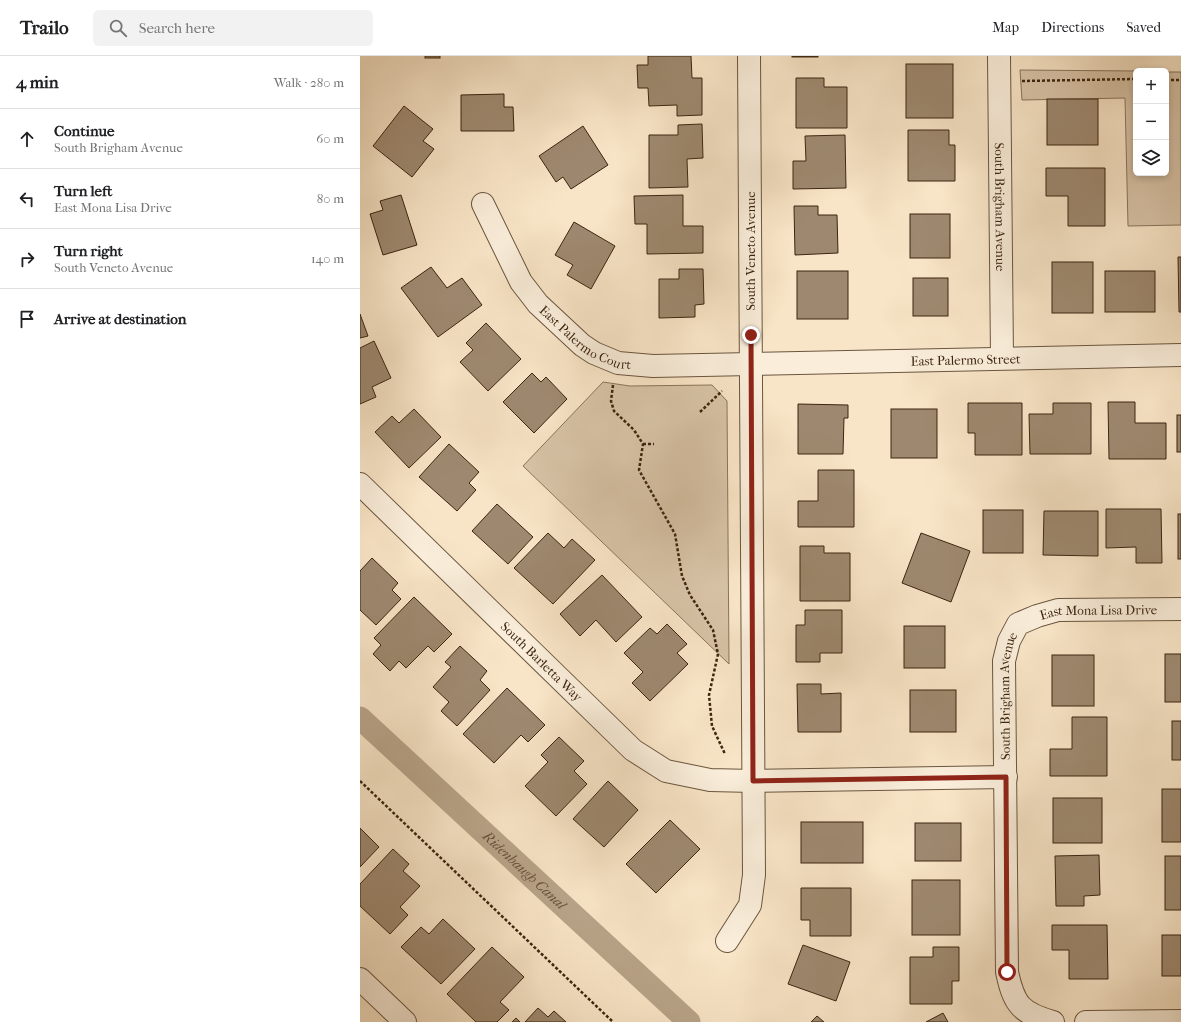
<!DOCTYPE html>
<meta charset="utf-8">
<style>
:root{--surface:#fff;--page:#f2f2f2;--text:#202124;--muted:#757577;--line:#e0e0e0}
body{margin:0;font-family:"IM FELL French Canon",serif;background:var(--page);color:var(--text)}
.controls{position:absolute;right:12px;top:12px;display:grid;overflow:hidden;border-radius:6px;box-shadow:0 2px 6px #0003}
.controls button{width:36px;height:36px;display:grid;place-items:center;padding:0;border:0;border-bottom:1px solid var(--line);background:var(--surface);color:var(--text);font:20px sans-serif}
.stop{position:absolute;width:12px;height:12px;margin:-9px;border:3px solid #8f2418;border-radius:50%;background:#fff}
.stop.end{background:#8f2418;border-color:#fff;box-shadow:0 1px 4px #0008}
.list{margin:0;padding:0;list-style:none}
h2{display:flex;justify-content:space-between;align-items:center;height:52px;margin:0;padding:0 16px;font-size:17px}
h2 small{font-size:13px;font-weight:400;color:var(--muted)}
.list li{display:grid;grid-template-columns:26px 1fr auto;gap:12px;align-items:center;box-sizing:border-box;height:60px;padding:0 16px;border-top:1px solid var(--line)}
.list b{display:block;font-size:15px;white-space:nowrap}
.list p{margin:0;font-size:13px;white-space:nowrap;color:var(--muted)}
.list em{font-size:13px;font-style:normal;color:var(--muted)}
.icon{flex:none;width:22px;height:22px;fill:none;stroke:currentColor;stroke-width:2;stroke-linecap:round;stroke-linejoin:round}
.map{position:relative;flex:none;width:821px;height:966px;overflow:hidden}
header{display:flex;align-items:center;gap:24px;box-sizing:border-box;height:56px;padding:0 20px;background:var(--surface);border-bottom:1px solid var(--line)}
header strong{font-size:19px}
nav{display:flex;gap:22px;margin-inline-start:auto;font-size:14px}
.search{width:280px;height:36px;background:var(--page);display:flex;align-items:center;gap:10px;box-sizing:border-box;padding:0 14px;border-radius:6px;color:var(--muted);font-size:15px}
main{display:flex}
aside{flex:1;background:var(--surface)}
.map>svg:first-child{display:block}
.green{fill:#d8c4a8;stroke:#8a745c}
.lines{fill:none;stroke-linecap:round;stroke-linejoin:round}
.canal{stroke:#b8a489;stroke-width:23}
.building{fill:#9e8970;stroke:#3c2511}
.minor-casing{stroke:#6b553e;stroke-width:24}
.path{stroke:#3c2511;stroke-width:2.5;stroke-dasharray:3 2;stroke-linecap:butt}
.minor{stroke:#faeedb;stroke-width:22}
.route{stroke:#8f2418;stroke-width:5}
.labels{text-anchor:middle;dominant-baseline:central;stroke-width:3.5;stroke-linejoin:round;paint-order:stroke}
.street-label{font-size:13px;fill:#3c2511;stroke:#faeedb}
.water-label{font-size:14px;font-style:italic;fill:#67513b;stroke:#faeedb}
</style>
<header>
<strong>Trailo</strong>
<div class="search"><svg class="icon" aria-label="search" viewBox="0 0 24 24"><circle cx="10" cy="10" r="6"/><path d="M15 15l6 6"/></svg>Search here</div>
<nav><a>Map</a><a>Directions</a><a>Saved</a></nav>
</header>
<main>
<aside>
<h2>4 min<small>Walk · 280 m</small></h2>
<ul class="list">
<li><svg class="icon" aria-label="ahead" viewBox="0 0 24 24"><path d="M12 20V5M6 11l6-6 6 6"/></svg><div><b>Continue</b><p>South Brigham Avenue</p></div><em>60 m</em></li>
<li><svg class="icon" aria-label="left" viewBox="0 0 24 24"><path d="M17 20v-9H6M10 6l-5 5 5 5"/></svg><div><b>Turn left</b><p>East Mona Lisa Drive</p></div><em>80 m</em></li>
<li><svg class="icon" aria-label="right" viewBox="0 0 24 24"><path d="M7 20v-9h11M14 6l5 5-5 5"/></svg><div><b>Turn right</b><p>South Veneto Avenue</p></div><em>140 m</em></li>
<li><svg class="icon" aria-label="arrive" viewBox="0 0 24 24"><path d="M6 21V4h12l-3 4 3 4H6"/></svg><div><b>Arrive at destination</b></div></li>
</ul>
</aside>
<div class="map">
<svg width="821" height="966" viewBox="0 0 821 966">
<rect width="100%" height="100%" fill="#f8e5c7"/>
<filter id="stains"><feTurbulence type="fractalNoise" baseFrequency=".005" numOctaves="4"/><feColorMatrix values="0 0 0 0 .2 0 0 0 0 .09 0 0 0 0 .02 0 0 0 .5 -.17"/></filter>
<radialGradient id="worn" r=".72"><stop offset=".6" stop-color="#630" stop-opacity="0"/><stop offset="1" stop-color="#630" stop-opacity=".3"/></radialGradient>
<g class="green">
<polygon points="660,14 776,15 776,117 806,117 806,16 821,16 821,169 768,170 765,42 662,44"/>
<polygon points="243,326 270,330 352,329 367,345 369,608 163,410"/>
</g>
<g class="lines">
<path class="canal" id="s1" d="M0,662L329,966"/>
</g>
<g class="building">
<rect x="65" y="0" width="15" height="2"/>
<polygon points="288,0 331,0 332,22 342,22 342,59 317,60 317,49 289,50 288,32 278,32 277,9 288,9"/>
<rect x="432" y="0" width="26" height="1"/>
<rect x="546" y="8" width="47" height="54"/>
<polygon points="436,22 464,22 464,31 487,31 487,72 436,72"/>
<polygon points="144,38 144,51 153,51 154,75 101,75 101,39"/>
<rect x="687" y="43" width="51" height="46"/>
<polygon points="44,50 73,73 63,85 74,93 52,121 13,90"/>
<polygon points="342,68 343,102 327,103 328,131 289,132 289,79 318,79 318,69"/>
<polygon points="223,70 248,109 211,133 203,121 196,126 179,100"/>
<polygon points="548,74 589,74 589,89 595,89 595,125 548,125"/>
<polygon points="485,79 486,132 433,133 433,105 446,105 445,80"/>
<polygon points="686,112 745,112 745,170 708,170 708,140 686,140"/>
<polygon points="41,139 57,189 23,199 10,158 23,154 20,145"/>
<polygon points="323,139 323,170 343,170 343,197 287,198 287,168 275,168 274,140"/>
<polygon points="434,150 458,150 458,159 477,159 478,197 435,199"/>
<rect x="550" y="158" width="40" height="44"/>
<polygon points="214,166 255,190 231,233 207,219 213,209 195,199"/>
<polygon points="818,201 821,201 821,256 819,256"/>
<rect x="692" y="206" width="41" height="51"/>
<polygon points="71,211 87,232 102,222 122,249 78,281 41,232"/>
<polygon points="319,213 343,213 344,248 335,249 335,261 299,262 299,223 319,223"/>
<rect x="437" y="215" width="51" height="48"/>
<rect x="745" y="215" width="50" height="41"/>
<rect x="553" y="222" width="35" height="38"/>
<polygon points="0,258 8,280 0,282"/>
<polygon points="126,267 161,303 128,335 100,306 113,294 106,287"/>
<polygon points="14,285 31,322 12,331 16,341 0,348 0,292"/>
<polygon points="172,317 181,326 186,321 207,343 174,377 143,346"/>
<polygon points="748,346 775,346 775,367 806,367 806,403 749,403"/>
<polygon points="608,347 662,347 662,399 615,399 615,377 608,377"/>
<polygon points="693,347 731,347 731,398 670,398 669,358 693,358"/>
<polygon points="438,348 488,349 488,362 484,362 483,398 438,398"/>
<polygon points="54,353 81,381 49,412 15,376 32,360 39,367"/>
<rect x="531" y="353" width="46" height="49"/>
<rect x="817" y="359" width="4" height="37"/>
<polygon points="89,388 119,416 109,427 116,434 97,455 59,421"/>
<polygon points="458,414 494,414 494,471 438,471 438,445 458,445"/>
<polygon points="137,448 173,481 148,508 112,475"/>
<polygon points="746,453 801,453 802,507 776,507 776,491 746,492"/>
<rect x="623" y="454" width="40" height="43"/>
<polygon points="684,455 738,455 738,500 683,499"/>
<rect x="818" y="458" width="3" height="45"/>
<polygon points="188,477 204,492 212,483 235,504 193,548 154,512"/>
<polygon points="561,477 610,495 591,546 542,527"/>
<polygon points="440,490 464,490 464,497 490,497 490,545 440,545"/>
<polygon points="12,502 38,527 32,534 41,543 16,569 0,554 0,515"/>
<polygon points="242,519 282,561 256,586 236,564 220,580 200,558"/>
<polygon points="54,541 92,578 74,596 68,590 46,612 39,605 30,615 13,598 21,589 14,582"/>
<polygon points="445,554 482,554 482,597 460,597 460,606 436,606 436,569 445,569"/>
<polygon points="307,568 327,588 317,597 328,608 290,645 272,627 283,616 264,597 290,572 297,578"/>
<rect x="544" y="570" width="41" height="42"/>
<polygon points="100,590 127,615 120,624 130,634 97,670 81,655 89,646 73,631 91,611 85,606"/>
<rect x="805" y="598" width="16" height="48"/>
<rect x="692" y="599" width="42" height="51"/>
<polygon points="437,628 461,628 461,638 481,637 481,676 438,676"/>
<polygon points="147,632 185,669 168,686 161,679 134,707 103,678"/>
<rect x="550" y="634" width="46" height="42"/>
<polygon points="712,661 747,661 747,720 690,720 690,693 712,693"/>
<rect x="812" y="665" width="9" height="39"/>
<polygon points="199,681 224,705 214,715 227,728 196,760 165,730 188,706 181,699"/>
<polygon points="248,725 278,754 244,791 213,763"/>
<rect x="802" y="733" width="19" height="53"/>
<rect x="693" y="742" width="49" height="45"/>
<polygon points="310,764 340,793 296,837 266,808"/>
<rect x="441" y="766" width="62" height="41"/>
<rect x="555" y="767" width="46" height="38"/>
<polygon points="0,772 19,791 0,811"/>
<polygon points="33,793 49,808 43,815 60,830 40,851 48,859 30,878 0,850 0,828"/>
<polygon points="739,799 740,839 724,840 724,850 696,850 695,800"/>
<rect x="805" y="800" width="16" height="54"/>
<rect x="552" y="824" width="48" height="55"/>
<polygon points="441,832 491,832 491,880 450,880 450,864 441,864"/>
<polygon points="83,863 115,893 81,928 41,891 61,871 69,878"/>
<polygon points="692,869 747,869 748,923 709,923 709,894 692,894"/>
<rect x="802" y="879" width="19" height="41"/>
<polygon points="443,889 490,906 476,945 428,928"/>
<polygon points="132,891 164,921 140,946 149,954 137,966 116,966 87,938"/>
<polygon points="573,891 599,891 599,925 592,925 592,948 550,948 550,901 573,901"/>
<polygon points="178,952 188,961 194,955 206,966 165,966"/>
<polygon points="583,957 588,966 566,966"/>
<polygon points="457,960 464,966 451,966"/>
<polygon points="156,962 160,966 152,966"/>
</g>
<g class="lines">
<g class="minor-casing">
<g id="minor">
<path id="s2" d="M639,0L642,302"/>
<path id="s3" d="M123,148L161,226L178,248L222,289L234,297L258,307L293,310L821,299"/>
<path id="s4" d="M0,428L273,694L306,715L350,724L393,725L646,721"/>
<polyline points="367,885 390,849 394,819 389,0"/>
<polyline points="0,923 45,966"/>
<path id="s5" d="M693,966C661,957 654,949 647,916L644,605L649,585L658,568L677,560L698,554L821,553"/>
<polyline points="726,966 821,965"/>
</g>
</g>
<g class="path">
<polyline points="806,24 821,24"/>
<polyline points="662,25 776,23"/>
<polyline points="253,329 251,345 254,355 274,374 283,388 279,414 315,478 322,520 330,539 353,574 358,598 349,639 352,670 365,698"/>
<polyline points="340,356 362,335"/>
<polyline points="283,388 294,388"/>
<polyline points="0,725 253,966"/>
</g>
<use href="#minor" class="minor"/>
</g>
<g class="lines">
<polyline class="route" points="391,279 393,725 646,721 647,916"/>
</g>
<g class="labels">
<g class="street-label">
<text stroke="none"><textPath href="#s2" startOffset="151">South Brigham Avenue</textPath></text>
<text transform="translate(390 195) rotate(-90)">South Veneto Avenue</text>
<text stroke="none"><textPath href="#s3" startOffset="174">East Palermo Court</textPath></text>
<text stroke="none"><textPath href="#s3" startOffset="563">East Palermo Street</textPath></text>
<text stroke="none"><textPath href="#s5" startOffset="507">East Mona Lisa Drive</textPath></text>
<text stroke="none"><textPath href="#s4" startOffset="254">South Barletta Way</textPath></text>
<text stroke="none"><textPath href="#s5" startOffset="350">South Brigham Avenue</textPath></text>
</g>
<g class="water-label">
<text stroke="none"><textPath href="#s1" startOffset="224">Ridenbaugh Canal</textPath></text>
</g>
</g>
<rect width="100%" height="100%" filter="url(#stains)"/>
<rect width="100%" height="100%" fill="url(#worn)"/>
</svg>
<div class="controls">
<button>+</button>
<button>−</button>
<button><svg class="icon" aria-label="layers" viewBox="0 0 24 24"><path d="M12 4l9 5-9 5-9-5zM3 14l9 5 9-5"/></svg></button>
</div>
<div class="stop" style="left:647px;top:916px"></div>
<div class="stop end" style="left:391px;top:279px"></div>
</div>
</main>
